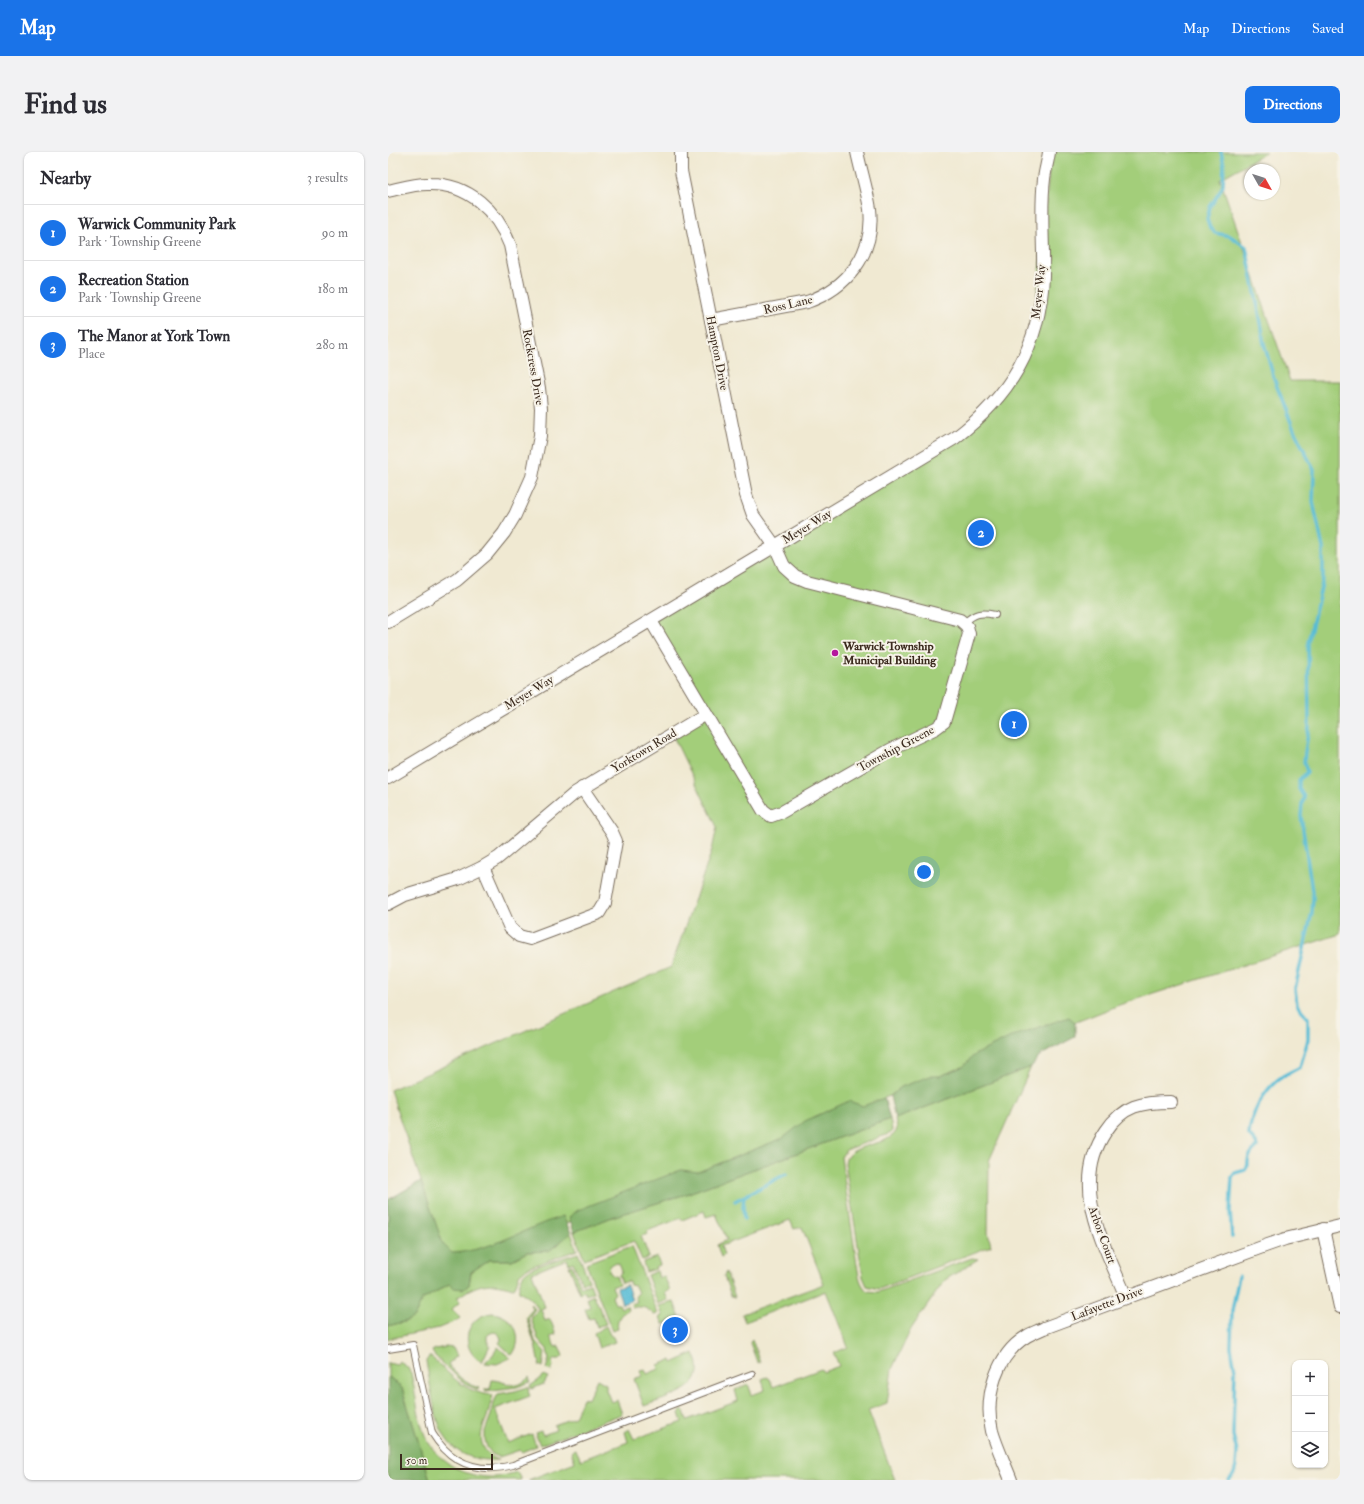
<!DOCTYPE html>
<meta charset="utf-8">
<style>
:root{--surface:#fff;--page:#f2f2f3;--text:#2b2b33;--muted:#7c7c81;--line:#e1e1e2;--accent:#1a73e8}
body{margin:0;font-family:"IM FELL Double Pica",serif;background:var(--page);color:var(--text)}
.controls{position:absolute;right:12px;bottom:12px;display:grid;overflow:hidden;border-radius:8px;box-shadow:0 1px 3px #0004}
.controls button{width:36px;height:36px;display:grid;place-items:center;padding:0;border:0;border-bottom:1px solid var(--line);background:var(--surface);color:var(--text);font:20px sans-serif}
.compass{position:absolute;left:856px;top:12px;width:36px;height:36px;border-radius:50%;background:var(--surface);box-shadow:0 1px 3px #0004;rotate:129deg}
.scale{position:absolute;left:12px;bottom:10px;width:93px;box-sizing:border-box;padding-left:4px;border:2px solid #3b2a1e;border-top:0;font-size:11px;line-height:14px;white-space:nowrap;color:#3b2a1e;-webkit-text-stroke:3px #f7f3e8;paint-order:stroke}
.you{position:absolute;left:536px;top:720px;width:14px;height:14px;margin:-10px;border:3px solid #fff;border-radius:50%;background:#1a73e8;box-shadow:0 0 0 6px #1a73e833}
.badge{display:grid;place-items:center;width:26px;height:26px;border-radius:50%;background:var(--accent);color:#fff;font-size:13px;font-weight:700}
.pin{position:absolute;translate:-50% -50%;border:2px solid #fff;box-shadow:0 1px 4px #0006}
.list{margin:0;padding:0;list-style:none}
h2{display:flex;justify-content:space-between;align-items:center;height:52px;margin:0;padding:0 16px;font-size:17px}
h2 small{font-size:13px;font-weight:400;color:var(--muted)}
.list li{display:grid;grid-template-columns:26px 1fr auto;gap:12px;align-items:center;box-sizing:border-box;height:56px;padding:0 16px;border-top:1px solid var(--line)}
.list b{display:block;font-size:15px;white-space:nowrap}
.list p{margin:0;font-size:13px;white-space:nowrap;color:var(--muted)}
.list em{font-size:13px;font-style:normal;color:var(--muted)}
.icon{flex:none;width:22px;height:22px;fill:none;stroke:currentColor;stroke-width:2;stroke-linecap:round;stroke-linejoin:round}
.map{position:relative;flex:none;width:952px;height:1328px;overflow:hidden;border-radius:8px}
header{display:flex;align-items:center;gap:24px;box-sizing:border-box;height:56px;padding:0 20px;background:var(--accent);color:#fff}
header strong{font-size:19px}
nav{display:flex;gap:22px;margin-inline-start:auto;font-size:14px}
.intro{display:flex;align-items:center;justify-content:space-between;box-sizing:border-box;height:96px;padding:0 24px}
h1{margin:0;font-size:28px}
.button{padding:10px 18px;border-radius:8px;background:var(--accent);color:#fff;font-size:14px;font-weight:700}
main{display:flex;gap:24px;padding:0 24px}
aside{flex:1;background:var(--surface);border-radius:8px;box-shadow:0 1px 3px #0004}
.map>svg:first-child{display:block}
.green{fill:#a3ce7a;stroke:#6f7c4c}
.forest{fill:#82b16a;stroke:#5e6e44}
.water{fill:#57bcd5;stroke:#49737a}
.lines{fill:none;stroke-linecap:round;stroke-linejoin:round}
.stream{stroke:#57bcd5;stroke-width:3.5}
.lane-casing{stroke:#7a6d5d;stroke-width:8}
.street-casing{stroke:#7a6d5d;stroke-width:14}
.lane{stroke:#fff;stroke-width:6}
.street{stroke:#fff;stroke-width:12}
.poi-dot{fill:#b5179e;stroke:#f7f3e8;stroke-width:1.5}
.labels{text-anchor:middle;dominant-baseline:central;stroke-width:4;stroke-linejoin:round;paint-order:stroke}
.street-label{font-size:12px;fill:#3b2a1e;stroke:#f7f3e8}
.poi-label{font-size:12px;font-weight:bold;fill:#3b2a1e;stroke:#f7f3e8;text-anchor:start}
</style>
<header>
<strong>Map</strong>
<nav><a>Map</a><a>Directions</a><a>Saved</a></nav>
</header>
<div class="intro"><h1>Find us</h1><a class="button">Directions</a></div>
<main>
<aside>
<h2>Nearby<small>3 results</small></h2>
<ul class="list">
<li><span class="badge">1</span><div><b>Warwick Community Park</b><p>Park · Township Greene</p></div><em>90 m</em></li>
<li><span class="badge">2</span><div><b>Recreation Station</b><p>Park · Township Greene</p></div><em>180 m</em></li>
<li><span class="badge">3</span><div><b>The Manor at York Town</b><p>Place</p></div><em>280 m</em></li>
</ul>
</aside>
<div class="map">
<svg width="952" height="1328" viewBox="0 0 952 1328">
<rect width="100%" height="100%" fill="#f7f3e8"/>
<filter id="ink" filterUnits="userSpaceOnUse"><feTurbulence type="fractalNoise" baseFrequency=".025" numOctaves="2"/><feDisplacementMap in="SourceGraphic" scale="8" xChannelSelector="R" yChannelSelector="G"/><feConvolveMatrix kernelMatrix="1 2 1 2 8 2 1 2 1" color-interpolation-filters="sRGB"/></filter>
<filter id="wash" filterUnits="userSpaceOnUse"><feTurbulence type="fractalNoise" baseFrequency=".012" numOctaves="4" result="noise"/><feDisplacementMap in="SourceGraphic" scale="16" xChannelSelector="R" yChannelSelector="G"/><feGaussianBlur stdDeviation="0.9" result="paint"/><feColorMatrix in="noise" values="0 0 0 0 0 0 0 0 0 0 0 0 0 0 0 0 0 1.4 0 .05"/><feComposite in="paint" operator="in"/></filter>
<g filter="url(#wash)">
<rect width="100%" height="100%" fill="#f0e9d2"/>
<g class="green">
<polygon points="663,0 879,0 832,27 902,229 952,229 952,782 731,853 0,1143 0,1048 33,1029 2,938 283,815 324,698 329,675 284,582 317,563 263,469 567,286 616,239 645,183"/>
<path d="M643,915L601,1009L600,1081L603,1094L491,1137L479,1134L475,1125L457,1011C460,989 503,996 509,977L507,967Z"/>
<path d="M502,967L504,978L503,981L458,998L453,1005L469,1113C471,1123 471,1131 479,1139L490,1140L584,1106L590,1107L557,1128L523,1177L504,1217L499,1251L480,1258L507,1328H140L187,1310L183,1300L186,1297L188,1298L193,1308L240,1290L237,1280L241,1277L246,1287L294,1270L291,1261L294,1258L296,1259L299,1268L350,1249L347,1238L360,1232L364,1243L377,1238L374,1227L379,1225L382,1227L385,1235L433,1217L435,1220L451,1214L446,1201L460,1195L438,1139L357,1170L354,1162L436,1132L414,1075L406,1077L402,1068L333,1094L336,1103L333,1105L329,1093L339,1088L328,1062L318,1065L316,1059L294,1068L293,1066L259,1079L260,1082L253,1084L261,1105L254,1108L246,1089L196,1107L186,1080L227,1064L295,1043Z"/>
<path d="M183,1081L189,1098L139,1116L131,1123L127,1135L125,1136C102,1129 89,1131 69,1146L72,1150L64,1157L72,1166L70,1168L51,1176L0,1187V1174L19,1169L26,1165L34,1148L61,1132L81,1133L83,1120L101,1108H124L139,1100L161,1099Z"/>
<path d="M244,1094L270,1162L266,1163C260,1156 253,1153 244,1156L243,1152L249,1150L247,1145L250,1141L247,1134L242,1133L241,1129L234,1131L231,1123L234,1119L231,1112L226,1111L222,1114L221,1119L224,1123L228,1124L231,1132L224,1135L227,1141L224,1145L227,1152H231L233,1156L239,1154L240,1158C232,1162 228,1168 230,1177L224,1179L198,1111Z"/>
<path d="M190,1101L201,1129L194,1131L185,1110L181,1112L179,1107L144,1121L157,1155L153,1157L157,1169L162,1167L168,1182L162,1184L167,1195L171,1194L175,1204L172,1207H165L164,1211L165,1214L163,1219L158,1217L161,1207L159,1197L150,1187L143,1167L150,1157C147,1149 138,1143 131,1139C130,1134 133,1125 137,1121C143,1114 179,1105 190,1101Z"/>
<polygon points="269,1105 272,1113 267,1115 268,1117 258,1120 255,1110"/>
<polygon points="184,1113 193,1135 202,1132 205,1140 198,1143 196,1139 192,1141 181,1114"/>
<polygon points="269,1119 271,1126 276,1124 282,1138 277,1141 280,1148 270,1152 259,1123"/>
<polygon points="338,1120 347,1145 346,1145 343,1144 336,1124"/>
<polygon points="206,1143 218,1172 209,1175 206,1166 201,1167 197,1157 202,1155 199,1146"/>
<polygon points="286,1150 292,1166 275,1172 272,1165 275,1164 271,1154"/>
<polygon points="143,1152 147,1157 140,1166 147,1189 157,1200 155,1215 151,1213 152,1210 150,1208 147,1193 138,1165 145,1157 142,1153"/>
<path d="M104,1161C126,1163 137,1186 124,1203L111,1191L113,1188C112,1179 104,1178 99,1184V1189L102,1193L94,1210C70,1197 77,1164 104,1161Z"/>
<polygon points="218,1174 222,1183 225,1185 227,1190 211,1196 206,1181"/>
<polygon points="364,1187 372,1211 369,1210 362,1191"/>
<path d="M58,1195L65,1196L69,1204L60,1212C68,1223 78,1232 91,1236L90,1238L78,1233L46,1203L44,1199L47,1197Z"/>
<polygon points="110,1195 122,1206 109,1212 97,1211 99,1208 104,1204"/>
<path d="M306,1201C307,1205 310,1209 310,1213C314,1239 274,1247 256,1254L246,1227L254,1224L252,1219L257,1218L259,1222L271,1217L270,1213L283,1208L284,1211Z"/>
<path d="M41,1205H43C64,1223 75,1241 105,1243C103,1249 102,1255 100,1261C99,1267 95,1273 94,1279C91,1292 98,1304 111,1308C48,1311 48,1263 39,1215L38,1209Z"/>
<path d="M11,1209L19,1215L23,1221C28,1241 29,1262 36,1281C47,1310 79,1327 108,1325C115,1324 122,1322 129,1320L133,1328H42L14,1236L0,1224V1211L9,1213Z"/>
<polygon points="155,1223 160,1225 156,1232 143,1237 142,1234 151,1228"/>
<path d="M141,1225L142,1230L129,1235L97,1239V1237H102L104,1228C120,1229 127,1240 141,1225Z"/>
<polygon points="209,1227 218,1232 218,1238 223,1250 229,1248 234,1262 152,1293 147,1281 153,1279 155,1283 168,1278 166,1273 187,1265 195,1246 200,1247"/>
<polygon points="140,1235 141,1238 140,1239 142,1244 107,1257 120,1291 144,1282 148,1294 134,1300 132,1298 111,1305 104,1302 99,1295 97,1288 97,1279 103,1263 107,1248 110,1242 127,1239"/>
</g>
<g class="forest">
<polygon points="681,865 687,870 687,885 653,903 643,915 507,967 502,944 513,935 542,924 552,924 575,915 586,903 625,884"/>
<polygon points="496,946 502,967 295,1043 227,1064 186,1080 181,1065 190,1058 293,1018 310,1020 395,986 417,969 461,949 475,954"/>
<path d="M33,1029L55,1092L64,1101C103,1099 139,1075 175,1064L183,1081L161,1099L139,1100L124,1108H101L83,1120L81,1133L76,1137L65,1136L61,1132L34,1148L26,1165L19,1169L0,1174V1048Z"/>
<polygon points="0,1224 14,1236 42,1328 0,1328"/>
</g>
<polygon class="water" points="239,1133 244,1148 234,1152 229,1136"/>
<g class="lines">
<g class="stream">
<path d="M833,0L836,13L835,33L831,41L822,55L819,67L822,76L827,81L842,84L858,95L874,176L875,188L886,227L906,278L926,318L925,350L935,396V427L920,490L921,575L917,600L916,610L919,620L911,628V637L916,645L914,652L913,664L925,746L924,760L907,837L909,853L920,866V888L912,915C905,919 898,922 892,926C876,938 862,963 861,983L868,991L869,995C863,1000 859,1006 860,1013L857,1018L847,1021L844,1025L842,1059L844,1085"/>
<polyline points="347,1049 398,1022"/>
<polyline points="356,1067 355,1055 356,1045"/>
<polyline points="841,1328 846,1322 848,1314 849,1300 845,1283 847,1218 843,1195 844,1159 851,1124"/>
</g>
</g>
</g>
<g filter="url(#ink)">
<g class="lines">
<g class="lane-casing">
<g id="lane">
<path d="M576,471C587,461 592,460 607,463"/>
<path d="M0,1197L25,1193L44,1281C63,1312 90,1322 125,1313L364,1222"/>
</g>
</g>
<g class="street-casing">
<g id="street">
<path d="M0,39C14,36 28,31 42,32C81,32 109,59 122,93L151,236L153,256L152,284L144,325L127,363L116,381L99,402L69,428L0,470"/>
<path d="M323,168L419,150C459,136 487,102 482,57C479,38 473,19 469,0"/>
<polyline points="263,469 375,658 383,664 394,660 502,598 548,576 556,570 581,482 579,474 572,468 419,429 407,424 396,414 387,394 365,363 358,343 293,19 293,0"/>
<path d="M0,626L567,286C622,244 652,195 655,124C656,92 652,59 656,27C657,18 660,9 661,0"/>
<polyline points="95,715 122,776 131,784 142,787 211,761 217,751 228,689 224,680 194,636"/>
<polyline points="0,752 17,743 70,727 95,715 110,706 187,641 318,562"/>
<polyline points="935,1077 952,1155"/>
<path d="M738,1145C716,1091 681,1034 718,979C735,953 754,950 783,950"/>
<path d="M623,1328C617,1312 609,1296 604,1279C596,1245 608,1203 639,1184C644,1181 650,1179 656,1176L877,1094L897,1087L952,1074"/>
</g>
</g>
<use href="#lane" class="lane"/>
<use href="#street" class="street"/>
</g>
</g>
<circle class="poi-dot" cx="447" cy="501" r="4"/>
<g class="labels">
<g class="street-label">
<text transform="translate(651 140) rotate(-84)">Meyer Way</text>
<text transform="translate(400 153) rotate(-13)">Ross Lane</text>
<text transform="translate(329 201) rotate(79)">Hampton Drive</text>
<text transform="translate(145 215) rotate(80)">Rockcress Drive</text>
<text transform="translate(419 375) rotate(-31)">Meyer Way</text>
<text transform="translate(141 541) rotate(-31)">Meyer Way</text>
<text transform="translate(508 597) rotate(-28)">Township Greene</text>
<text transform="translate(256 599) rotate(-31)">Yorktown Road</text>
<text transform="translate(714 1083) rotate(70)">Arbor Court</text>
<text transform="translate(719 1152) rotate(-21)">Lafayette Drive</text>
</g>
<g class="poi-label">
<text x="455" y="494">Warwick Township<tspan x="455" dy="14">Municipal Building</tspan></text>
</g>
</g>
</svg>
<div class="controls">
<button>+</button>
<button>−</button>
<button><svg class="icon" aria-label="layers" viewBox="0 0 24 24"><path d="M12 4l9 5-9 5-9-5zM3 14l9 5 9-5"/></svg></button>
</div>
<svg class="compass" viewBox="-18 -18 36 36"><path d="M0-13l5 13h-10z" fill="#e53935"/><path d="M0 13l5-13h-10z" fill="#7c7c81"/></svg>
<div class="scale">50 m</div>
<div class="you"></div>
<div class="pin badge" style="left:626px;top:572px">1</div>
<div class="pin badge" style="left:593px;top:381px">2</div>
<div class="pin badge" style="left:287px;top:1178px">3</div>
</div>
</main>
